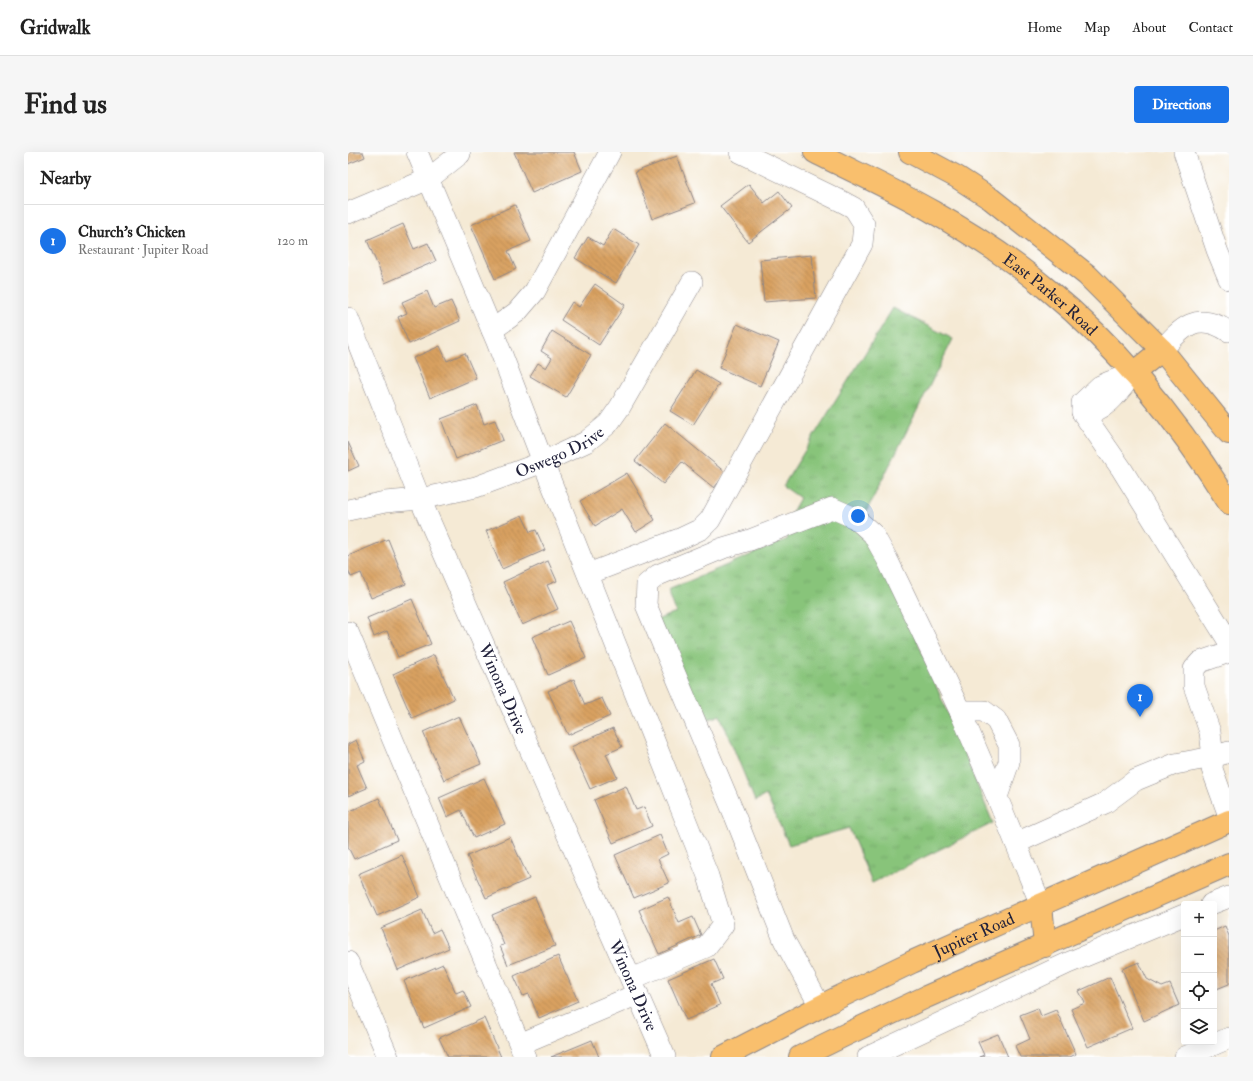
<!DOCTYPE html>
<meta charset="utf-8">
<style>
:root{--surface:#fff;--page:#f6f6f6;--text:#222;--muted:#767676;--line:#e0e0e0;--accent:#1a73e8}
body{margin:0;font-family:"IM FELL Double Pica",serif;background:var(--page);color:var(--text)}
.controls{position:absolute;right:12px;bottom:12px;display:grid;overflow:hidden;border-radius:4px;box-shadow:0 4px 16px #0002}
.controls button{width:36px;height:36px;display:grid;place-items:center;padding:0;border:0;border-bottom:1px solid var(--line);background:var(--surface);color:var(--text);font:20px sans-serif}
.you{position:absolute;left:510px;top:364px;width:14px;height:14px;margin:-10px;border:3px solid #fff;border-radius:50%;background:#1a73e8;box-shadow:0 0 0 6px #1a73e833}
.badge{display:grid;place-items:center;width:26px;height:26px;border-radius:50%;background:var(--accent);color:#fff;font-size:13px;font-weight:700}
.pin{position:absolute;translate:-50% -33px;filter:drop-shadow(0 1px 2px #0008)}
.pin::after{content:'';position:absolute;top:21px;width:14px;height:12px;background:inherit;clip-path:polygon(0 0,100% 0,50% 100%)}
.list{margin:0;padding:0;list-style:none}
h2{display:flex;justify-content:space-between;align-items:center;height:52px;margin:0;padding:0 16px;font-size:17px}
h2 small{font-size:13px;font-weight:400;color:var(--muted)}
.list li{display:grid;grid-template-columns:26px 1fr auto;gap:12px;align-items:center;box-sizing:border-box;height:72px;padding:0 16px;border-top:1px solid var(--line)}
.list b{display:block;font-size:15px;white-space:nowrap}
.list p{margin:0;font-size:13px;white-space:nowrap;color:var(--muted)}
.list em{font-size:13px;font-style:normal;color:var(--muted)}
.icon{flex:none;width:22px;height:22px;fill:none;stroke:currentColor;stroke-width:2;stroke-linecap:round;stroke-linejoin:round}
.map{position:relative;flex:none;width:881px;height:905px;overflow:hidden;border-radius:4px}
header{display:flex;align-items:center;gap:24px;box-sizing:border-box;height:56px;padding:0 20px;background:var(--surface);border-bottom:1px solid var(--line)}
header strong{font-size:19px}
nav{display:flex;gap:22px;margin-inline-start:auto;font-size:14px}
.intro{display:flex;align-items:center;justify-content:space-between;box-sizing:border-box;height:96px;padding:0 24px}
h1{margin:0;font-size:28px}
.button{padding:10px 18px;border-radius:4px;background:var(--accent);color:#fff;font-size:14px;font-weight:700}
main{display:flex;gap:24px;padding:0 24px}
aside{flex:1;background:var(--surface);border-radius:4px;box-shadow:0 4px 16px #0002}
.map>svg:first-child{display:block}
.grass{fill:url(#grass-tufts);stroke:#55735a}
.building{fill:url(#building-back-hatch)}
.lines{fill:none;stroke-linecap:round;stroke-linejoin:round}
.minor-casing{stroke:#8c8688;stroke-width:22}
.major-casing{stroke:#8c8688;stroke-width:24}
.minor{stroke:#fff;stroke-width:21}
.major{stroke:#f9bf6d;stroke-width:22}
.labels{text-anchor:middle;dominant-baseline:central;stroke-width:4;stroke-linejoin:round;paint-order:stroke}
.street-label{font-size:17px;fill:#22223b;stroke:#fff}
</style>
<header>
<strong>Gridwalk</strong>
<nav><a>Home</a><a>Map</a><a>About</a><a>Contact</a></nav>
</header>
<div class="intro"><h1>Find us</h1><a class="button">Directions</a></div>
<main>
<aside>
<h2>Nearby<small></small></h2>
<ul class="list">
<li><span class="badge">1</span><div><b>Church's Chicken</b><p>Restaurant · Jupiter Road</p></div><em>120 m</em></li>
</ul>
</aside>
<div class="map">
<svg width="881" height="905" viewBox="0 0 881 905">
<defs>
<pattern id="grass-tufts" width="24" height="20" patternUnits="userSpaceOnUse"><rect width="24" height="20" fill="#88c47a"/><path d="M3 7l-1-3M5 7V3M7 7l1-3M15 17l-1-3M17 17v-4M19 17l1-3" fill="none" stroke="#75a86a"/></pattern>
<pattern id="building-back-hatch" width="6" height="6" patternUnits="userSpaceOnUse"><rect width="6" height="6" fill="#d9a161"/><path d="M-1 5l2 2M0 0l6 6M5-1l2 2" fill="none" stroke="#b08351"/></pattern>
</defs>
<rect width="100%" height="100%" fill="#fff"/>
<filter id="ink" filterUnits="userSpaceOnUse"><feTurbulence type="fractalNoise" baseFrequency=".025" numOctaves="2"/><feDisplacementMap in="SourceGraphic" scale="8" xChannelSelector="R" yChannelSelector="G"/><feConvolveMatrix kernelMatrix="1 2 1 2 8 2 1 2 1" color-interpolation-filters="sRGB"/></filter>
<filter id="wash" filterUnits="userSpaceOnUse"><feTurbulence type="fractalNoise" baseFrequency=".012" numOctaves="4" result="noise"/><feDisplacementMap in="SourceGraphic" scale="16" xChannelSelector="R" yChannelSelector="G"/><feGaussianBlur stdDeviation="0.9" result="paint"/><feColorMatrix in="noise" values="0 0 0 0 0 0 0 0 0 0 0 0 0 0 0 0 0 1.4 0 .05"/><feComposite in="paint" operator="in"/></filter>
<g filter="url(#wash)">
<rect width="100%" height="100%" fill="#f5ead5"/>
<polygon class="grass" points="545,156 605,187 517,362 645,671 524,731 501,676 441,693 418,643 407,649 372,563 343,574 306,469 328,460 320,438 440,387 437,372 452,346 435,334"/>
<g id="blocks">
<g class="building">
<polygon points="0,0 15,0 17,5 0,12"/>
<polygon points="166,0 226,0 234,19 184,41"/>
<polygon points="329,4 347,51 304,67 287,20"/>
<polygon points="401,32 416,51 431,39 444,56 400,90 372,54"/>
<polygon points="167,53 183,89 160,99 168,117 147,127 123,73"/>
<polygon points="55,72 66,97 80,91 88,109 37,131 19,88"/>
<polygon points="265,77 291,93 268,131 227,106 240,85 255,94"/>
<polygon points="464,103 468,146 416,150 412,108"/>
<polygon points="247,132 277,153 251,193 213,168 224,150 231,155"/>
<polygon points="79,139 86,156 103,149 112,169 61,192 50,165 59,161 54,150"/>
<polygon points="389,172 431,190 412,234 371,216"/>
<polygon points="204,179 243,203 218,245 182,224 190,211 198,216 204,206 193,199"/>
<polygon points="92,194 99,209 117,201 128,226 82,246 65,206"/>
<polygon points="348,218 371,232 345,273 322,259"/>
<polygon points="129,253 136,272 147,268 155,288 108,307 93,267"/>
<polygon points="317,271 378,321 366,336 334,310 315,332 287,309"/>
<polygon points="0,290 11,314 0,319"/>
<polygon points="279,321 307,368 288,380 274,357 247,374 232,349"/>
<polygon points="174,363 182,380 188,378 197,398 154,417 138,379"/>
<polygon points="40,387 58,432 23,446 13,421 3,425 0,417 0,404"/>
<polygon points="200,409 209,429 199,433 210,457 174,473 155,430"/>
<polygon points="64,447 83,492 50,505 39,479 26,485 19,466"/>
<polygon points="221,469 238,506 200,523 184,485"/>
<polygon points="86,503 106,547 64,566 45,522"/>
<polygon points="226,527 237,553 254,546 262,564 220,583 200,539"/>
<polygon points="111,564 133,612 96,628 75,580"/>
<polygon points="265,576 274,595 258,602 269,625 242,637 223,595"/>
<polygon points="8,588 17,609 9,613 19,636 0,644 0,592"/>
<polygon points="136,626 157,672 126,686 113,658 99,665 91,646"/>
<polygon points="278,634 288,658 296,655 304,674 265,691 246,648"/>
<polygon points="31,646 49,688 6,707 0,695 0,660"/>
<polygon points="312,683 320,702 310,707 321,731 286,746 267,703"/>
<polygon points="162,685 181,727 138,746 119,704"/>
<polygon points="54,703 72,745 29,764 10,722"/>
<polygon points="187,745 207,794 160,813 152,794 156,793 144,763"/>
<polygon points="320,745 331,771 345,765 353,783 311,802 291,758"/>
<polygon points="74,758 84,781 92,777 101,796 50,818 33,776"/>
<polygon points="877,774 881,784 881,832 866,838 866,779"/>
<polygon points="210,804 230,849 191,866 181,842 175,844 166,824"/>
<polygon points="366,807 375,827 363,832 372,853 338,868 320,827"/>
<polygon points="791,810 799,827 814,835 822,832 831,853 796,869 774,817"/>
<polygon points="95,812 108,841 115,838 123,855 76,876 56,829"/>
<polygon points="762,825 784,876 740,895 723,857 737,851 731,839"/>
<polygon points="690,856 693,864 708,858 728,902 722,905 672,905 667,894 682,887 672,863"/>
<polygon points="136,866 153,905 100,905 91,886"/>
<polygon points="650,882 660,905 631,905 636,903 630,890"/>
<polygon points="244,888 251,905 203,905"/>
</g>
</g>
</g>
<g filter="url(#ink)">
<use href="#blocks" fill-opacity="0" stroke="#8c8688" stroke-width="1"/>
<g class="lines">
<g class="minor-casing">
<g id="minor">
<polyline points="69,0 149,190 195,310 360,724 375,773 358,795 283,827"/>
<polyline points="836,0 869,98 881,127"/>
<polyline points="0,61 71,31 88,21 112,2"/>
<path id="s1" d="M0,166L72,347L317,905"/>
<polyline points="144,178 169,160 187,139 262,0"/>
<path d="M814,198C834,175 849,159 880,179L881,178"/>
<polyline points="785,221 761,230 752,234 734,251 734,260 773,316 881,490"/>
<path d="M734,260C756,264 774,236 785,221"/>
<path id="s2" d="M0,358L37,350L72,347L128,335L195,310L238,290L260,272L272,255L344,130"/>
<polyline points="240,422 334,386 353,377 362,368 514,92 516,72 506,56 495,50 392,0"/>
<polyline points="0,480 177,905"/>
<polyline points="881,500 852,510 846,517 846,534 862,580 865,605 881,600"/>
<polyline points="612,559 636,559 648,568 661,593 661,610 649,645"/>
<polyline points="668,691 757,651 788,628 827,612 865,605 864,617 881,664"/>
<polyline points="863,752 881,745"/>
<polyline points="0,810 40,905"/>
<polyline points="472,854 436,788 387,664 298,453 299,432 310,423 375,396 402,388 484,356 507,366 525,382 539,407 612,559 649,645 693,753"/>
<polyline points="172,892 290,842"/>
<polyline points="520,905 720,811 836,763"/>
<polyline points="837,905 881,886"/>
</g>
</g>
<g class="major-casing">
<g id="major">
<path id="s3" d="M467,0C506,20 547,38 585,60C624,82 666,109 700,138C772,197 832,272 881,351"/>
<polyline points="562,0 609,25 643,47 739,123 814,198 881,281"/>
<polyline points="785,221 814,198"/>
<polyline points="693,753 697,794"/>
<path id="s4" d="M375,905L481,850L564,810L881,669"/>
<polyline points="452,905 499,882 578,845 881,712"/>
</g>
</g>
<use href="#minor" class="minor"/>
<use href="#major" class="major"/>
</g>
</g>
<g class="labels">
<g class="street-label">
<text stroke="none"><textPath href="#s3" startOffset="276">East Parker Road</textPath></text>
<text stroke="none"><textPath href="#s2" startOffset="221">Oswego Drive</textPath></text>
<text stroke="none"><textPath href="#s1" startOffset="402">Winona Drive</textPath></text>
<text stroke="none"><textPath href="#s4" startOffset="279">Jupiter Road</textPath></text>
<text stroke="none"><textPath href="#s1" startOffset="726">Winona Drive</textPath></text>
</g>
</g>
</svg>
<div class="controls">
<button>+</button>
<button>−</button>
<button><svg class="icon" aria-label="locate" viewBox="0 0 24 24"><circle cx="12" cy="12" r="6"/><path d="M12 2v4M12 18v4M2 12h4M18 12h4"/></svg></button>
<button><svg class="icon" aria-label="layers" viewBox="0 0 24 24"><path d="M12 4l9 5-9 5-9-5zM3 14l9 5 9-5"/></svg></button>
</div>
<div class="you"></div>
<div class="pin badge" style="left:792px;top:565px">1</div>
</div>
</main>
